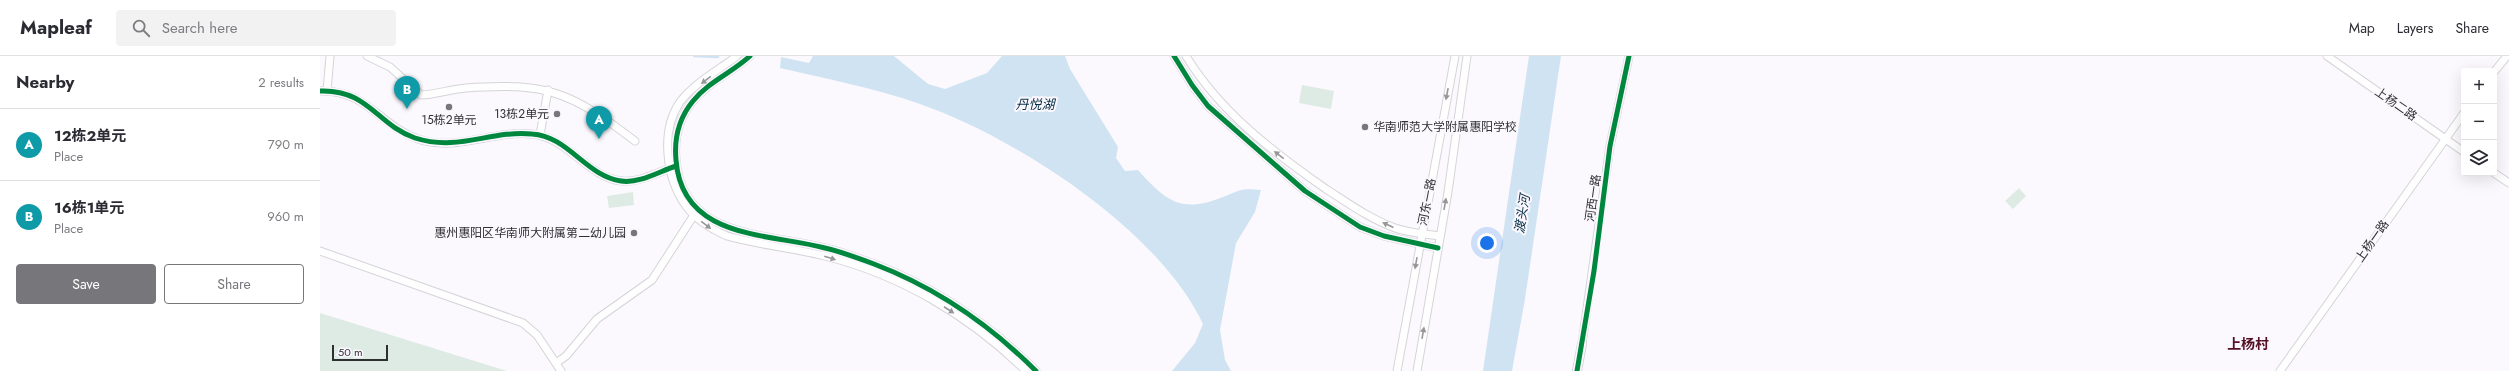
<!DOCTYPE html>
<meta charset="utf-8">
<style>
:root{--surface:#fff;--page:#f2f2f3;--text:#2b2b33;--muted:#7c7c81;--line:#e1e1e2;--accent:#77767a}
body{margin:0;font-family:Jost,"Noto Sans SC",sans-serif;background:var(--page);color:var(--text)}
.controls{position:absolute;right:12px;top:12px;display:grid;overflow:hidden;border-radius:4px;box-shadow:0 4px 16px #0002}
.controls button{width:36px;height:36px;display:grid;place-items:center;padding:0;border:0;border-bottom:1px solid var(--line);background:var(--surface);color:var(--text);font:20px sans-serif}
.scale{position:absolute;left:12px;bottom:10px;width:56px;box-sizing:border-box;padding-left:4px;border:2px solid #303033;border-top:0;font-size:11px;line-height:14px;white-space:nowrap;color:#303033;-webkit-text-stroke:3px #faf8fe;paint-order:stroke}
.you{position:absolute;left:1167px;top:187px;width:14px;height:14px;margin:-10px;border:3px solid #fff;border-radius:50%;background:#1a73e8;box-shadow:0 0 0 6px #1a73e833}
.badge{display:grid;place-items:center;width:26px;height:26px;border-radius:50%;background:var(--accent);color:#fff;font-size:13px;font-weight:700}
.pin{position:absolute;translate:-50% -33px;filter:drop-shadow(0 1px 2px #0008)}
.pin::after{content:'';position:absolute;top:21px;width:14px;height:12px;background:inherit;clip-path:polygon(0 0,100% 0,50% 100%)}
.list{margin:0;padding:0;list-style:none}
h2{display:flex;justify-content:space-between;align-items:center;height:52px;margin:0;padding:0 16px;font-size:17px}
h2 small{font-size:13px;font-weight:400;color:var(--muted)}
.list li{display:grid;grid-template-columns:26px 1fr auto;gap:12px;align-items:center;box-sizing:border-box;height:72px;padding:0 16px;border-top:1px solid var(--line)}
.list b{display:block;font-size:15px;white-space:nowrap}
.list p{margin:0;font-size:13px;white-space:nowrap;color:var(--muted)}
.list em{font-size:13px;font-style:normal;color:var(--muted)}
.actions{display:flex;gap:8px;padding:12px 16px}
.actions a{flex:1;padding:9px 0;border:1px solid var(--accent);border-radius:4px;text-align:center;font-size:14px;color:var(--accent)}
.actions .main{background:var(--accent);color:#fff}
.icon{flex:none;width:22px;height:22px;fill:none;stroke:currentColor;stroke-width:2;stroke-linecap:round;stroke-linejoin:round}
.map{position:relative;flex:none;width:2189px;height:315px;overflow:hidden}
header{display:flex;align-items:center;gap:24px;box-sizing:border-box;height:56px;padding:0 20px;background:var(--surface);border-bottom:1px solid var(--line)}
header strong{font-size:19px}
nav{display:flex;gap:22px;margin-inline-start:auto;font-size:14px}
.search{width:280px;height:36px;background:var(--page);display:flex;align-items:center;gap:10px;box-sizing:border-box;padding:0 14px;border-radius:4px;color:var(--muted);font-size:15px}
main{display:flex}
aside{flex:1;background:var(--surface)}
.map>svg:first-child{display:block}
.green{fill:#deebe4}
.water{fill:#d0e3f2}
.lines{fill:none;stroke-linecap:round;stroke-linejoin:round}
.stream{stroke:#d0e3f2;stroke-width:2.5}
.minor-casing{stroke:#d5d4d8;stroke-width:9}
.tertiary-casing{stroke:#d5d4d8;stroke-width:10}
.minor{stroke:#fefeff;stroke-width:7}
.tertiary{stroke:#fefeff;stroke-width:8}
.cycleway-casing{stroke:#faf8fe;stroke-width:8}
.cycleway{stroke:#00873e;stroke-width:5}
.oneway{fill:#979799}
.poi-dot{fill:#77767a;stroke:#faf8fe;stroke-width:1.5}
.labels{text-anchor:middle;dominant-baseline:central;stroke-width:4;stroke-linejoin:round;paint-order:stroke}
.street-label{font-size:12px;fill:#303033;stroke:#faf8fe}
.poi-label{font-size:12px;fill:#303033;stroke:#faf8fe;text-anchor:end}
.water-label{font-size:13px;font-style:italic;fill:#092f45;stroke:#faf8fe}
.quarter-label{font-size:14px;font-weight:bold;fill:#551024;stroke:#faf8fe}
</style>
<header>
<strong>Mapleaf</strong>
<div class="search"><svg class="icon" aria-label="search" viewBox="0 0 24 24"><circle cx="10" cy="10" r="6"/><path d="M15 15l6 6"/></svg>Search here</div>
<nav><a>Map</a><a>Layers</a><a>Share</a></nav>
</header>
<main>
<aside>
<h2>Nearby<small>2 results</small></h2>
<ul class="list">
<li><span class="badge" style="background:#0f9aa8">A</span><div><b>12栋2单元</b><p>Place</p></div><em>790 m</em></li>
<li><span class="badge" style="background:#0f9aa8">B</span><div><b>16栋1单元</b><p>Place</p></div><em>960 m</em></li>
</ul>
<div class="actions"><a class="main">Save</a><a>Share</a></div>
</aside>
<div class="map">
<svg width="2189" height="315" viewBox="0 0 2189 315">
<rect width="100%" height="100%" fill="#fbf9fd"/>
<g class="green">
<polygon points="982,29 1014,35 1011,53 979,47"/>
<polygon points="1699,132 1706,140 1693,153 1685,145"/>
<polygon points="313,136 314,149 289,152 287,140"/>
<polygon points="0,257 187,315 0,315"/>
</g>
<g class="water">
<path d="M493,0H574L608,28L625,33L667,17L682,0H745L750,13L798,91L796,102L805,115L818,114C846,145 861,158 903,141C921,134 920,132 941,134L935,156L916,187L900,274L905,304L911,315H852L875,287L883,268C839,174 697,82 600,48C555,32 507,23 460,12L461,1L489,7Z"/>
<polygon points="1209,0 1241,0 1205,243 1192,315 1163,315"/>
</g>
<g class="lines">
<polyline class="stream" points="374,0 398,1"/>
<g class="minor-casing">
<g id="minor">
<path d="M47,0L70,11L101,39C113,39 132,33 146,32C227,26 251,36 315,85"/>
<path d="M417,0C399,14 374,27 360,46C340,75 346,122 366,150C376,164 391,173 407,180C439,189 473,192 505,200C581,219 650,260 706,315"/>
<path d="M430,0C413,16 388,26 373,45C359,62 354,83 356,104C362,184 449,177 505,192C522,196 538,202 554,208C617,232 669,268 716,315"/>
<polyline points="854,0 872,29 888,50 985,135 1040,171 1064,180 1118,192"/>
<path d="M866,0C900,56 953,96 1006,133C1028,147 1050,163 1075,172C1089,177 1105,178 1120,180"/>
<polyline points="2007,0 2144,96"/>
<polyline points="2174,16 2187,0"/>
<path d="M0,35C46,33 60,70 98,83C137,96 173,74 212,78C248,81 268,122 302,125C319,127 338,116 354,111"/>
<polyline points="7,35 10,0"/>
<polyline points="220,79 228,34"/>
<polyline points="2174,117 2189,127"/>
<polyline points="0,195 203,267 217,279 241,315"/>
<polyline points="1262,288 1290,90 1309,0"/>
<polyline points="236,307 246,300 277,263 332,224 376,156"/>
<polyline points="1077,315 1135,0"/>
<polyline points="1097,315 1128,136 1147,0"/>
<polyline points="1960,315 2144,57"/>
</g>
</g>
<g class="tertiary-casing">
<polyline id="tertiary" points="1257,315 1262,288"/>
</g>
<use href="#minor" class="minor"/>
<use href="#tertiary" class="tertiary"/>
<g class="cycleway-casing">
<g id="cycleway">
<path d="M430,0C413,16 388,26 373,45C359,62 354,83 356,104C362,184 449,177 505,192C522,196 538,202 554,208C617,232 669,268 716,315"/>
<polyline points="854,0 872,29 888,50 985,135 1040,171 1064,180 1118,192"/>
<path d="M0,35C48,33 57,69 95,82C139,96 170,74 212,78C248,80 266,120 301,125C319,128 340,115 356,110"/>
<polyline points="1257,315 1274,215 1290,90 1309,0"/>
</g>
</g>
<use href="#cycleway" class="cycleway"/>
</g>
<defs><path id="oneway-solid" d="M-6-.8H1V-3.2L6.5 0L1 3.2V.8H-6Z"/></defs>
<g class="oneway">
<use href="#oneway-solid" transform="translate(386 24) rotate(143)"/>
<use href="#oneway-solid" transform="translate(1127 38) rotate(101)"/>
<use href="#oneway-solid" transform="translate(959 99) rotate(-143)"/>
<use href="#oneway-solid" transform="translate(1125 148) rotate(-80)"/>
<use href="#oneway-solid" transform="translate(386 169) rotate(37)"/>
<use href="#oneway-solid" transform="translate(1068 169) rotate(-155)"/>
<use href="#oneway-solid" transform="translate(510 202) rotate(18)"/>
<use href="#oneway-solid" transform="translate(1096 207) rotate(100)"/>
<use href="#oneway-solid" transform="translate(629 254) rotate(33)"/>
<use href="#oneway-solid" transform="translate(1103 277) rotate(-80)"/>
</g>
<g class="poi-dot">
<circle cx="129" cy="51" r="4"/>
<circle cx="237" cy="58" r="4"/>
<circle cx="1045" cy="71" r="4"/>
<circle cx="314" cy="177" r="4"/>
</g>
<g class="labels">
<g class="street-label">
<text transform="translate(2076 48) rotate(35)">上杨二路</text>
<text transform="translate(1273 142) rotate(-82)">河西一路</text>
<text transform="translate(1107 146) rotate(-79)">河东一路</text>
<text transform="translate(2052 185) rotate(-55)">上杨一路</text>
</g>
<g class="poi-label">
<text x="229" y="58">13栋2单元</text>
<text x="129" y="64" text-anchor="middle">15栋2单元</text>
<text x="1053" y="71" text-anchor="start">华南师范大学附属惠阳学校</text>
<text x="306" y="177">惠州惠阳区华南师大附属第二幼儿园</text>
</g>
<g class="water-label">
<text x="715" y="48">丹悦湖</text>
<text transform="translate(1202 158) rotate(-81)">渡头河</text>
</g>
<g class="quarter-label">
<text x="1928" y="288">上杨村</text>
</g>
</g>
</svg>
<div class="controls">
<button>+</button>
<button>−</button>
<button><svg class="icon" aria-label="layers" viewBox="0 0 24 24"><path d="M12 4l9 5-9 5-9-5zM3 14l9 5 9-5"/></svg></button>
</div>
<div class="scale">50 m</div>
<div class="you"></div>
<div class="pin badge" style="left:279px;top:83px;background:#0f9aa8">A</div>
<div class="pin badge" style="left:87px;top:53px;background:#0f9aa8">B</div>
</div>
</main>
